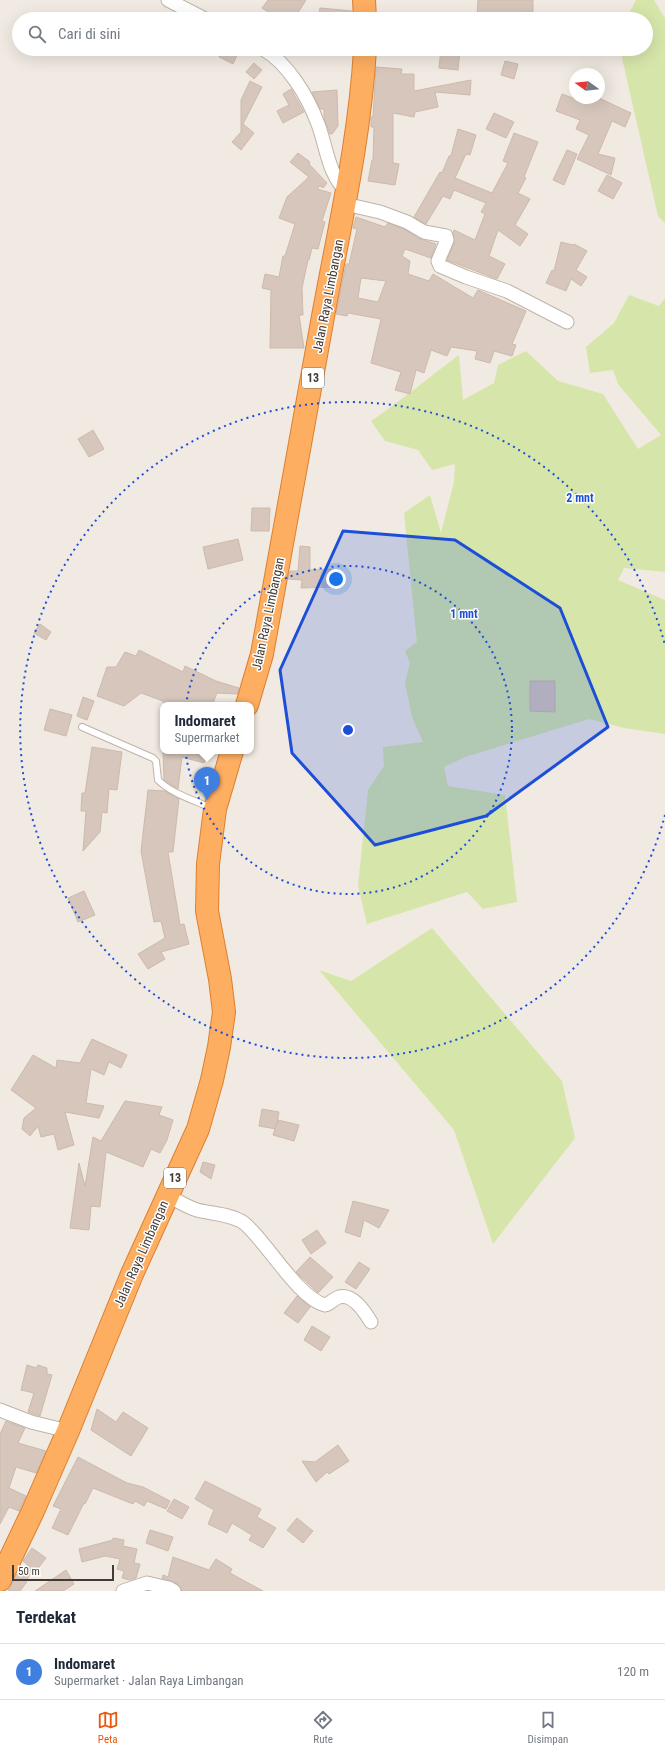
<!DOCTYPE html>
<html lang="id">
<meta charset="utf-8">
<style>
:root{--surface:#fff;--page:#f2f2f3;--text:#1f2937;--muted:#747a83;--line:#e0e1e3;--accent:#ea580c}
body{margin:0;font-family:"Roboto Condensed",sans-serif;background:var(--page);color:var(--text)}
.compass{position:absolute;left:569px;top:68px;width:36px;height:36px;border-radius:50%;background:var(--surface);box-shadow:0 4px 16px #0002;rotate:285deg}
.scale{position:absolute;left:12px;bottom:10px;width:102px;box-sizing:border-box;padding-left:4px;border:2px solid #433a33;border-top:0;font-size:11px;line-height:14px;white-space:nowrap;color:#433a33;-webkit-text-stroke:3px #fff;paint-order:stroke}
.you{position:absolute;left:336px;top:579px;width:14px;height:14px;margin:-10px;border:3px solid #fff;border-radius:50%;background:#1a73e8;box-shadow:0 0 0 6px #1a73e833}
.badge{display:grid;place-items:center;width:26px;height:26px;border-radius:50%;background:var(--accent);color:#fff;font-size:13px;font-weight:700}
.pin{position:absolute;translate:-50% -33px;filter:drop-shadow(0 1px 2px #0008)}
.pin::after{content:'';position:absolute;top:21px;width:14px;height:12px;background:inherit;clip-path:polygon(0 0,100% 0,50% 100%)}
.popup{position:absolute;left:160px;top:702px;width:94px;height:52px;box-sizing:border-box;display:grid;place-content:center;border-radius:8px;background:var(--surface);filter:drop-shadow(0 1px 3px #0005);font-size:13px;white-space:nowrap;color:var(--muted)}
.popup b{font-size:15px;color:var(--text)}
.popup::after{content:'';position:absolute;left:50%;top:100%;margin-left:-8px;border:8px solid transparent;border-top-color:var(--surface)}
.list{margin:0;padding:0;list-style:none}
h2{display:flex;justify-content:space-between;align-items:center;height:52px;margin:0;padding:0 16px;font-size:17px}
h2 small{font-size:13px;font-weight:400;color:var(--muted)}
.list li{display:grid;grid-template-columns:26px 1fr auto;gap:12px;align-items:center;box-sizing:border-box;height:56px;padding:0 16px;border-top:1px solid var(--line)}
.list b{display:block;font-size:15px;white-space:nowrap}
.list p{margin:0;font-size:13px;white-space:nowrap;color:var(--muted)}
.list em{font-size:13px;font-style:normal;color:var(--muted)}
.icon{flex:none;width:22px;height:22px;fill:none;stroke:currentColor;stroke-width:2;stroke-linecap:round;stroke-linejoin:round}
.map{position:relative;flex:none;width:665px;height:1591px;overflow:hidden}
.search{position:absolute;background:var(--surface);box-shadow:0 4px 16px #0002;left:12px;right:12px;top:12px;height:44px;display:flex;align-items:center;gap:10px;box-sizing:border-box;padding:0 14px;border-radius:22px;color:var(--muted);font-size:15px}
.sheet{height:108px;background:var(--surface)}
nav{display:flex;justify-content:space-around;align-items:center;box-sizing:border-box;height:56px;border-top:1px solid var(--line);background:var(--surface);font-size:11px;color:var(--muted)}
nav a{display:grid;justify-items:center;gap:2px}
nav .on{color:var(--accent)}
.map>svg:first-child{display:block}
.green{fill:#d6e6aa}
.building{fill:#d6c6bb;stroke:#cdbaab;fill-rule:evenodd}
.lines{fill:none;stroke-linecap:round;stroke-linejoin:round}
.lane-casing{stroke:#bfb3a8;stroke-width:8}
.street-casing{stroke:#bfb3a8;stroke-width:15}
.highway-casing{stroke:#dd7f31;stroke-width:24}
.lane{stroke:#fff;stroke-width:6}
.street{stroke:#fff;stroke-width:13}
.highway{stroke:#feae61;stroke-width:22}
.marked{fill:#1d4ed8;fill-opacity:0.2;stroke:#1d4ed8;stroke-width:3;stroke-linejoin:round}
.ring{fill:none;stroke:#1d4ed8;stroke-width:2;stroke-dasharray:2 4}
.labels{text-anchor:middle;dominant-baseline:central;stroke-width:3;stroke-linejoin:round;paint-order:stroke}
.shield{fill:#fff;stroke:#7b7570;stroke-width:1}
.shield-label{font-size:12px;font-weight:bold;fill:#433a33}
.street-label{font-size:13px;fill:#433a33;stroke:#fff}
.centre{fill:#1d4ed8;stroke:#fff;stroke-width:2}
.ring-label{font-size:12px;text-anchor:middle;font-weight:bold;fill:#1d4ed8;stroke:#fff;stroke-width:3;stroke-linejoin:round;paint-order:stroke}
</style>
<div class="map">
<svg width="665" height="1591" viewBox="0 0 665 1591">
<rect width="100%" height="100%" fill="#f1eae2"/>
<g class="green">
<polygon points="636,0 654,0 665,18 665,223 658,216 620,49 646,49 646,19 626,19"/>
<path d="M629,295L659,306L665,298V572L624,568L618,580L665,600V734L624,728L589,719L465,757L444,767L448,786L505,795L517,902L483,909L467,892L367,924L358,885L368,790L384,766L383,747L423,742L412,717L405,683L410,663L405,651L417,642L404,513L430,495L441,533L454,482L455,464L432,470L418,450L385,441L371,421C402,400 429,377 459,355L463,400L494,383L498,365L526,351L558,381L603,394L638,449L661,435L618,384L613,370L590,373L586,347L614,323Z"/>
<polygon points="432,928 562,1081 575,1138 493,1244 454,1130 319,970 351,981"/>
</g>
<g class="building">
<polygon points="268,0 306,0 294,19 279,19 262,8"/>
<polygon points="478,0 533,0 533,12 496,13 496,19 477,18"/>
<polygon points="320,8 352,11 352,19 318,19"/>
<polygon points="222,49 240,49 233,64 219,57"/>
<polygon points="441,49 460,51 458,70 439,68"/>
<polygon points="505,61 518,64 514,79 501,75"/>
<polygon points="254,63 262,70 254,79 246,72"/>
<polygon points="376,67 402,69 401,74 414,74 414,91 471,80 470,95 435,92 438,107 415,112 414,117 393,113 393,163 399,164 395,185 368,181 372,160 373,160 374,127 371,127 371,117 373,117"/>
<polygon points="250,81 262,87 243,124 254,133 241,150 232,142 241,132 241,100"/>
<polygon points="291,89 304,112 283,123 277,111 289,105 283,94"/>
<polygon points="337,90 338,126 332,134 330,134 324,118 324,109 320,109 312,92"/>
<polygon points="562,94 587,103 588,98 599,98 631,113 625,127 612,121 598,154 615,158 611,175 577,159 589,135 576,129 580,120 556,111"/>
<polygon points="494,113 514,122 506,138 486,129"/>
<polygon points="458,129 476,135 470,155 466,154 455,178 492,193 508,163 503,161 514,133 538,142 524,177 526,178 518,193 530,199 515,225 528,234 520,246 498,230 489,256 505,264 497,279 447,260 454,243 453,233 454,230 475,240 485,214 481,212 486,203 454,190 450,199 443,196 426,224 414,217 440,172 442,173 449,156 451,156"/>
<polygon points="567,150 577,154 564,185 553,180"/>
<polygon points="298,153 310,162 309,164 327,183 323,188 320,186 317,189 331,193 322,221 325,222 318,249 312,248 309,260 308,260 302,288 303,315 299,315 304,348 270,348 271,290 262,288 265,274 279,277 283,256 285,256 295,224 279,218 287,197 309,177 290,162"/>
<polygon points="607,175 622,183 613,199 598,191"/>
<path d="M356,217L385,227L388,223L404,229L418,238L436,244L431,258L405,249L402,256L410,261L408,274L429,281L433,274L473,298L478,290L526,311L512,344L516,345L512,356L494,351L490,363L475,359L477,351L451,347L447,356L431,350L424,373L416,370L410,394L395,390L401,372L371,363L381,319L348,313L347,316L336,314L346,264H349L357,229L353,228ZM361,278L386,281L378,302L358,298Z"/>
<polygon points="561,242 573,245 574,244 587,251 576,270 587,277 581,286 571,279 566,291 546,283 552,270 554,271"/>
<polygon points="93,430 104,449 89,457 78,439"/>
<polygon points="252,508 270,508 269,531 251,531"/>
<polygon points="238,539 243,560 208,569 203,547"/>
<polygon points="300,546 310,547 310,570 334,569 335,587 301,588 302,580 288,579 290,571 298,571"/>
<polygon points="40,624 51,632 46,640 34,633"/>
<polygon points="139,650 183,672 185,666 216,681 239,688 237,694 217,693 213,703 206,705 165,705 163,701 141,693 124,706 97,696 107,667 116,667 125,652 136,656"/>
<polygon points="530,681 555,681 555,712 530,711"/>
<polygon points="83,697 94,701 87,720 77,716"/>
<polygon points="50,709 72,715 66,736 44,730"/>
<polygon points="92,747 122,752 117,790 109,789 107,813 102,812 100,832 83,851 86,811 81,811 82,793 85,793"/>
<polygon points="163,751 208,751 204,763 182,757 178,789 164,780"/>
<polygon points="148,790 165,791 179,799 173,852 168,852 180,925 184,924 189,944 161,952 165,959 148,969 138,954 165,938 161,921 154,922 141,851"/>
<polygon points="84,891 95,915 78,922 68,898"/>
<polygon points="92,1039 127,1055 121,1068 109,1062 104,1075 91,1069 86,1103 104,1106 99,1118 65,1112 74,1145 58,1150 54,1134 41,1137 38,1126 30,1136 22,1129 24,1118 36,1108 11,1090 33,1055 56,1068 57,1060 80,1063"/>
<polygon points="125,1101 162,1107 159,1115 173,1120 167,1140 160,1153 151,1149 143,1167 106,1152 100,1207 91,1206 89,1230 70,1228 79,1163 85,1186 93,1137 101,1141"/>
<polygon points="262,1109 279,1112 276,1129 259,1126"/>
<polygon points="278,1120 299,1125 294,1141 273,1135"/>
<polygon points="203,1162 215,1165 211,1179 200,1172"/>
<polygon points="353,1201 389,1210 379,1228 364,1220 360,1237 345,1232"/>
<polygon points="317,1230 326,1243 311,1254 302,1240"/>
<polygon points="310,1257 333,1277 318,1293 296,1272"/>
<polygon points="359,1262 370,1269 356,1289 345,1282"/>
<polygon points="297,1296 310,1307 298,1323 284,1313"/>
<polygon points="312,1326 330,1337 321,1351 304,1340"/>
<polygon points="27,1365 36,1368 38,1365 47,1368 47,1374 52,1375 40,1416 28,1412 34,1393 21,1390"/>
<polygon points="97,1409 116,1422 123,1412 148,1428 131,1456 91,1430"/>
<polygon points="6,1421 25,1428 18,1443 46,1451 36,1473 16,1467 9,1488 26,1496 19,1511 9,1507 0,1524 0,1434"/>
<polygon points="338,1445 349,1461 329,1474 327,1472 316,1482 302,1461 315,1462"/>
<polygon points="78,1457 127,1483 143,1487 170,1501 166,1509 147,1501 144,1506 135,1501 133,1504 93,1488 85,1504 84,1503 68,1535 52,1528 61,1509 53,1506"/>
<polygon points="205,1481 261,1509 257,1517 276,1528 263,1548 249,1540 252,1535 232,1523 227,1533 208,1524 214,1510 195,1499"/>
<polygon points="174,1499 189,1507 182,1519 167,1511"/>
<polygon points="297,1518 313,1531 303,1543 287,1530"/>
<polygon points="150,1530 173,1537 168,1551 146,1543"/>
<polygon points="113,1538 124,1540 123,1546 137,1549 134,1563 140,1564 136,1578 130,1580 122,1578 124,1571 117,1569 120,1559 105,1556 82,1562 79,1549 113,1540"/>
<polygon points="32,1548 46,1558 36,1571 32,1568 26,1583 20,1591 8,1591 18,1572 28,1565 23,1561"/>
<polygon points="173,1557 209,1570 216,1559 232,1569 230,1573 263,1591 182,1591 178,1584 162,1578 163,1575 168,1577"/>
<polygon points="66,1570 74,1584 63,1591 35,1591"/>
</g>
<g class="lines">
<g class="lane-casing">
<path id="lane" d="M82,727L153,758L156,761L158,780C172,794 194,800 211,808"/>
</g>
<g class="street-casing">
<g id="street">
<polyline points="168,0 205,19"/>
<path d="M263,49C288,63 308,97 318,124C327,148 328,175 348,193"/>
<polyline points="345,204 380,212 407,222 424,232 446,236 447,240 438,261 440,266 466,277 507,291 567,322"/>
<path d="M167,1196C177,1200 187,1207 197,1210C212,1214 232,1214 244,1223C267,1242 298,1298 325,1305C330,1304 333,1299 339,1297C353,1293 365,1312 371,1322"/>
<polyline points="0,1410 31,1422 68,1431"/>
<polyline points="123,1591 147,1583 169,1588 174,1591"/>
</g>
</g>
<g class="highway-casing">
<g id="highway">
<polyline points="364,0 365,19"/>
<path d="M247,705L262,654C283,540 303,425 324,311C340,224 360,138 365,49"/>
<polyline points="0,1580 33,1511 68,1431 132,1274 198,1129 212,1080 219,1047 224,1012 220,979 207,911 208,864 215,809 232,751"/>
</g>
</g>
<use href="#lane" class="lane"/>
<use href="#street" class="street"/>
<use href="#highway" class="highway"/>
</g>
<path class="marked" d="M343,531L455,540L560,608L608,727L486,816L375,845L292,753L280,670Z"/>
<g class="ring">
<circle cx="348" cy="730" r="164"/>
<path d="M665 815A328 328 0 1 1 665 645"/>
</g>
<g class="labels">
<g class="shield">
<rect x="302" y="368" width="22" height="20" rx="3"/>
<rect x="164" y="1168" width="22" height="20" rx="3"/>
</g>
<g class="shield-label">
<text x="313" y="378">13</text>
<text x="175" y="1178">13</text>
</g>
<g class="street-label">
<text transform="translate(328 296) rotate(-79)">Jalan Raya Limbangan</text>
<text transform="translate(268 614) rotate(-78)">Jalan Raya Limbangan</text>
<text transform="translate(141 1254) rotate(-66)">Jalan Raya Limbangan</text>
</g>
</g>
<circle cx="348" cy="730" r="6" class="centre"/>
<g class="ring-label">
<text x="580" y="502">2 mnt</text>
<text x="464" y="618">1 mnt</text>
</g>
</svg>
<svg class="compass" viewBox="-18 -18 36 36"><path d="M0-13l5 13h-10z" fill="#e53935"/><path d="M0 13l5-13h-10z" fill="#747a83"/></svg>
<div class="scale">50 m</div>
<div class="you"></div>
<div class="pin badge" style="left:207px;top:800px;background:#3f7fe0">1</div>
<div class="popup"><b>Indomaret</b>Supermarket</div>
<div class="search"><svg class="icon" aria-label="search" viewBox="0 0 24 24"><circle cx="10" cy="10" r="6"/><path d="M15 15l6 6"/></svg>Cari di sini</div>
</div>
<section class="sheet">
<h2>Terdekat<small></small></h2>
<ul class="list">
<li><span class="badge" style="background:#3f7fe0">1</span><div><b>Indomaret</b><p>Supermarket · Jalan Raya Limbangan</p></div><em>120 m</em></li>
</ul>
</section>
<nav>
<a class="on"><svg class="icon" aria-label="map" viewBox="0 0 24 24"><path d="M3 6l6-2 6 2 6-2v14l-6 2-6-2-6 2zM9 4v14M15 6v14"/></svg>Peta</a>
<a><svg class="icon" aria-label="directions" viewBox="0 0 24 24"><path d="M12 3l9 9-9 9-9-9zM9 14v-3h6M13 9l2 2-2 2"/></svg>Rute</a>
<a><svg class="icon" aria-label="saved" viewBox="0 0 24 24"><path d="M7 4h10v16l-5-4-5 4z"/></svg>Disimpan</a>
</nav>
